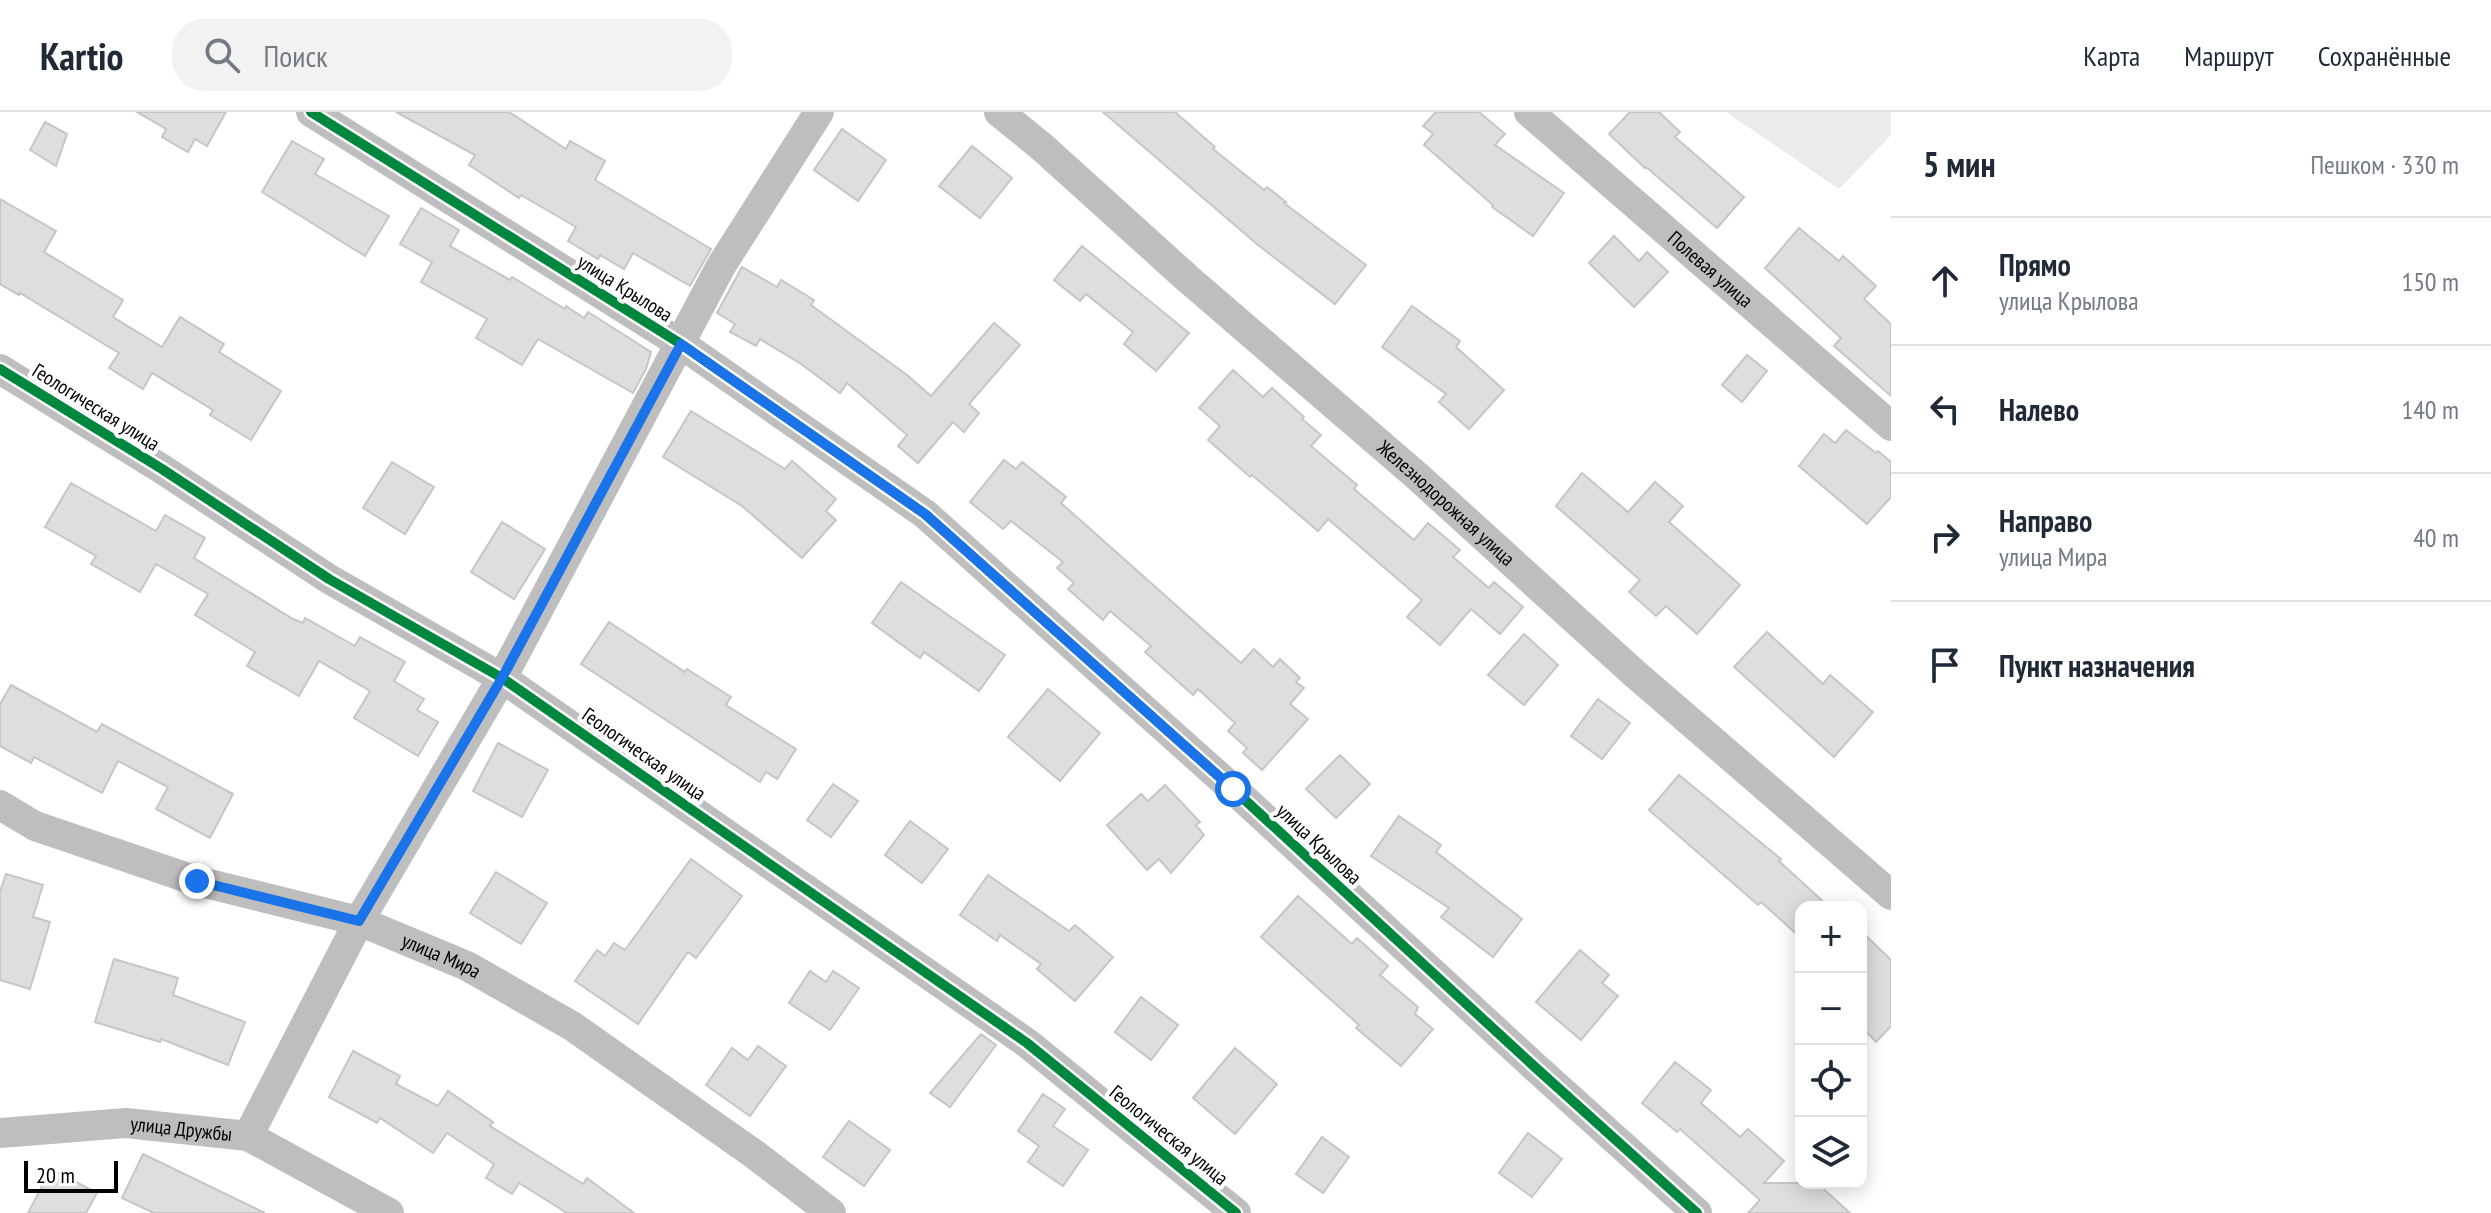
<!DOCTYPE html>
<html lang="ru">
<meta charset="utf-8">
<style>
:root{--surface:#fff;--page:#f2f2f3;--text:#1f2937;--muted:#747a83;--line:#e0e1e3}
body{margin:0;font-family:"PT Sans Narrow",sans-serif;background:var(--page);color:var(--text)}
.controls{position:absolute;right:24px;bottom:24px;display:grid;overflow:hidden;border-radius:16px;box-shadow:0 4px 20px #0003}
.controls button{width:72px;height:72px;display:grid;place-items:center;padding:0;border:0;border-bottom:2px solid var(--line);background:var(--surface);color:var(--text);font:40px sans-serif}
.scale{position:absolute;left:24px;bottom:20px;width:94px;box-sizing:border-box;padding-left:8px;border:4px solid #000;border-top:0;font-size:22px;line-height:28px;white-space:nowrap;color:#000;-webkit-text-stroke:6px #fff;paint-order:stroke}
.stop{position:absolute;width:24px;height:24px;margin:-18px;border:6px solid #1a73e8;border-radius:50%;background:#fff}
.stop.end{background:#1a73e8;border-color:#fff;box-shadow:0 2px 8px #0008}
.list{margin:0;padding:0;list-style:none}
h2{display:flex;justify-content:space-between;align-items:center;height:104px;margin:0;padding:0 32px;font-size:34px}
h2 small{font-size:26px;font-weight:400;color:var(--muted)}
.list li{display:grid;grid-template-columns:52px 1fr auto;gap:24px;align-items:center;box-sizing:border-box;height:128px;padding:0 32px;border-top:2px solid var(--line)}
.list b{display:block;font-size:30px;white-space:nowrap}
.list p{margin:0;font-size:26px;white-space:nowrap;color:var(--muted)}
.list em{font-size:26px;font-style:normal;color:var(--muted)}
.icon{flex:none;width:44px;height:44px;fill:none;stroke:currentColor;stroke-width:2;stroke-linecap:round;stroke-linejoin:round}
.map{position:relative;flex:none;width:1891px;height:1101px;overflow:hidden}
header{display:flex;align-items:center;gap:48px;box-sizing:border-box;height:112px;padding:0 40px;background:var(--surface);border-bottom:2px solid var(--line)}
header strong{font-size:38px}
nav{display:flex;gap:44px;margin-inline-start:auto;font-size:28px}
.search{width:560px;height:72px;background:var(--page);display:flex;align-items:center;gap:20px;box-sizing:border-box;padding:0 28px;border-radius:32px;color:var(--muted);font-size:30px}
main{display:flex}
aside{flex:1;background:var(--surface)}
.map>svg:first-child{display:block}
.green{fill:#ebebeb}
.building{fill:#dedede;stroke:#c6c6c6;stroke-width:2}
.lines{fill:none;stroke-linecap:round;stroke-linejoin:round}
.minor{stroke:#bebebe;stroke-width:30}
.cycleway-casing{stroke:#fff;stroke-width:15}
.cycleway{stroke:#00873e;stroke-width:10}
.route{stroke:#1a73e8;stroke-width:10}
.labels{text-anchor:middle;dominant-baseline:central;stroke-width:8;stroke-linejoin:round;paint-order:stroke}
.street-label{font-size:20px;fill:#000;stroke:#fff}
</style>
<header>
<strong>Kartio</strong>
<div class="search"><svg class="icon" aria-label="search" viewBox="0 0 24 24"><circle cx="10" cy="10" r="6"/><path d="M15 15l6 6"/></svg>Поиск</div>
<nav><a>Карта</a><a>Маршрут</a><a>Сохранённые</a></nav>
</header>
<main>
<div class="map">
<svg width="1891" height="1101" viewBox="0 0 1891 1101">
<rect width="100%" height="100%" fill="#fff"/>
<polygon class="green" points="1726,0 1891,0 1891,23 1839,77"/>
<g class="building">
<polygon points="137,0 226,0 207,34 195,27 188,40 162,25 166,17"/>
<polygon points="396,0 509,0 566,37 570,29 605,49 595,68 711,137 690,174 633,141 624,157 600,143 598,147 568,129 576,115 521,83 519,86 469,53 475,43"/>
<polygon points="1103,0 1175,0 1215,35 1213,37 1264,78 1267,75 1286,90 1284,91 1366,153 1335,192 1258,133"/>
<polygon points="1436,0 1479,0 1505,22 1495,33 1564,81 1533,124 1492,95 1493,93 1424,33 1433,22 1423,14"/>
<polygon points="1630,0 1659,0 1680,20 1675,25 1744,85 1717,116 1646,55 1645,56 1609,22"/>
<polygon points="45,10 67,22 56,54 30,38"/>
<polygon points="842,17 886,48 858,89 814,58"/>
<polygon points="292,29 324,47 315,62 389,104 365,144 262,80"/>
<polygon points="972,34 1012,66 980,106 939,74"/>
<polygon points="0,87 56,119 44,140 123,188 113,205 162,235 180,205 224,232 219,240 281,279 251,328 210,303 213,298 152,261 143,277 109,256 119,241 20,181 19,183 0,172"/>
<polygon points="421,96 459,118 450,134 510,168 512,165 565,197 566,194 584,206 588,200 651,240 646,257 633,281 538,227 522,253 476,226 487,207 421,170 432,150 400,132"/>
<polygon points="1799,116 1839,149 1843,144 1876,174 1864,187 1891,212 1891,284 1834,234 1841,226 1765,156"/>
<polygon points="1614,124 1639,149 1647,140 1668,160 1634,195 1589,151"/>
<polygon points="1082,134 1189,221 1156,259 1124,232 1133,220 1086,182 1080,189 1054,168"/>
<polygon points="742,155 777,175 781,168 814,188 811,193 907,263 931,284 994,211 1020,233 969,292 979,301 964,320 953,310 918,351 898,334 907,323 847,271 840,281 801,252 760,227 756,234 730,220 735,212 717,201"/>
<polygon points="1412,194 1460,229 1456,235 1504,278 1469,317 1439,290 1446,282 1382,235"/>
<polygon points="1747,243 1767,259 1742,290 1722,273"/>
<polygon points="1233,258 1263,285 1272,276 1304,305 1302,307 1321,323 1311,334 1357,373 1354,377 1414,428 1428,411 1460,438 1453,445 1489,476 1494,470 1523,495 1500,522 1471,497 1440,533 1407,505 1422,488 1328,407 1318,419 1252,363 1250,365 1208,328 1220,314 1199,296"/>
<polygon points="691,299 785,357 792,349 836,387 826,399 836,408 802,446 742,394 663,345"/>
<polygon points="1846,318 1876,341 1878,339 1891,350 1891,385 1867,412 1799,354 1824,322 1835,331"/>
<polygon points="1004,348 1016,357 1022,350 1066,385 1061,391 1241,551 1254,537 1273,555 1280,547 1300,566 1296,570 1304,576 1290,592 1308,607 1262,658 1243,641 1247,636 1228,619 1235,611 1198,577 1193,583 1145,540 1151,534 1110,499 1103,508 1068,477 1074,471 1057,456 1063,450 1011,409 1003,417 970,390"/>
<polygon points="392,350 434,375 405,422 363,396"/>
<polygon points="1582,361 1628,400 1655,370 1683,394 1669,410 1740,473 1697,522 1666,494 1656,504 1629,480 1640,468 1556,394"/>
<polygon points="71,371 156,419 165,403 205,426 194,446 293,507 303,511 305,506 355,534 360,525 405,550 394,569 424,587 417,598 438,610 418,644 354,606 370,579 319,549 299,584 247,554 255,540 195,503 208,482 156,452 140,480 91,452 96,444 45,415"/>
<polygon points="502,410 545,437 514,487 471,460"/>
<polygon points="901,470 1005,543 979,579 924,540 920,546 872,511"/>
<polygon points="609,510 685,560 687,557 731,585 726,593 796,637 777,667 766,660 760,670 581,552"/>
<polygon points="1767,520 1823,572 1830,563 1873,600 1834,645 1734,555"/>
<polygon points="1524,522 1558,553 1524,593 1488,563"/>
<polygon points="11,573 97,620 102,612 233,682 210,726 156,697 168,675 118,649 102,681 34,645 31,651 0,634 0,592"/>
<polygon points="1048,577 1100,621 1060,669 1008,625"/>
<polygon points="1598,587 1630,611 1602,647 1571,624"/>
<polygon points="498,631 548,658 522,705 473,679"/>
<polygon points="1340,643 1370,672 1336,706 1306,677"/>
<polygon points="1679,663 1781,747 1779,749 1829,795 1801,795 1801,826 1761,790 1758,793 1649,698"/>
<polygon points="833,672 858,689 831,725 807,708"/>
<polygon points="1165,673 1200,710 1196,713 1204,723 1171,761 1159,747 1147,758 1107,713 1141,682 1148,689"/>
<polygon points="1399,704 1441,733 1436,740 1522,807 1493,845 1441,805 1449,796 1371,744"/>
<polygon points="910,709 948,737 922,771 885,743"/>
<polygon points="691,747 742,784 696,846 688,840 638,912 575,869 597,838 605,844 614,831 625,838"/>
<polygon points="496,760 547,791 521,832 470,801"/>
<polygon points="6,762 43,773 33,805 50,810 30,877 0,868 0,780"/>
<polygon points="988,763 1069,819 1075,813 1113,845 1075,889 1037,857 1041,852 1000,823 997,829 960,803"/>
<polygon points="1298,784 1352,832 1357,826 1388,854 1380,863 1418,895 1415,902 1433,917 1401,954 1356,916 1359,913 1261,825"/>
<polygon points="1861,819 1891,848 1891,914 1876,930 1861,914"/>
<polygon points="1580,838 1609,863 1602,871 1618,884 1581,928 1536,890"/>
<polygon points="114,847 178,866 173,883 245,910 228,953 161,927 160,930 95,910"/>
<polygon points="810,859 826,870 833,859 859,876 830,918 789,891"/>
<polygon points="1141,885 1178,913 1151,948 1115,920"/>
<polygon points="981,922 996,933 950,995 930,981"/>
<polygon points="758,934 786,954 750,1004 706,973 732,936 748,948"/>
<polygon points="1235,936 1277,972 1235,1022 1193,986"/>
<polygon points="353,939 400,964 396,972 438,994 448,979 493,1010 490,1014 583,1072 587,1066 634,1101 567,1101 519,1071 512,1082 486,1066 494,1052 447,1021 433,1041 380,1006 377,1011 329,985"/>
<polygon points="1675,950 1711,978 1701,991 1740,1025 1748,1017 1784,1049 1764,1071 1817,1071 1850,1101 1748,1101 1760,1088 1680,1017 1677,1020 1642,991"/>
<polygon points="1043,982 1065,997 1053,1014 1088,1038 1063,1074 1028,1050 1039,1034 1018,1019"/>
<polygon points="849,1009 890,1038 864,1074 823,1045"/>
<polygon points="1528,1021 1562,1047 1532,1085 1499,1061"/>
<polygon points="1322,1025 1349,1045 1323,1081 1296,1062"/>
<polygon points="143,1042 265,1101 154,1101 122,1086"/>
<polygon points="51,1057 97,1081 86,1101 28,1101"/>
</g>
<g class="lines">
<g class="minor">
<polyline points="311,0 681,232 925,402 1233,677 1536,956 1697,1101"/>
<path id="s1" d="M999,0L1042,35L1187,166L1417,364L1634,561L1891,783"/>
<path id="s2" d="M1529,0L1891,314"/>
<polyline points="0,257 162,357 329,467 502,566 1027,931 1236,1101"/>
<path id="s3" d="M0,693L35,714L197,769L359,809L467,854L572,914L754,1042L831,1101"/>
<path id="s4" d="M0,1021L126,1011L248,1024L389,1101"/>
<polyline points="248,1024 359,809 502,566 721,154 819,0"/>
</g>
<g class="cycleway-casing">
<g id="cycleway">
<polyline points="311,0 681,232 925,402 1233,677 1536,956 1697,1101"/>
<polyline points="0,257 162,357 329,467 502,566 1027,931 1236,1101"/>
</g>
</g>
<use href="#cycleway" class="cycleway"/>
</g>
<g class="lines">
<polyline class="route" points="197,769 359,809 502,566 681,232 925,402 1233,677"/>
</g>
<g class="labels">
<g class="street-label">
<text stroke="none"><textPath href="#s2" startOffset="240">Полевая улица</textPath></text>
<text transform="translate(625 176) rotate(32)">улица Крылова</text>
<text transform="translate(96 295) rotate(32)">Геологическая улица</text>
<text stroke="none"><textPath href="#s1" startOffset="594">Железнодорожная улица</textPath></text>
<text transform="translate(644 642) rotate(35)">Геологическая улица</text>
<text transform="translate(1319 732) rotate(43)">улица Крылова</text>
<text stroke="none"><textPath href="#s3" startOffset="468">улица Мира</textPath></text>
<text stroke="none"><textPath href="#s4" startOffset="182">улица Дружбы</textPath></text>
<text transform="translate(1169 1023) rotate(39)">Геологическая улица</text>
</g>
</g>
</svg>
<div class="controls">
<button>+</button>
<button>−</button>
<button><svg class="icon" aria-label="locate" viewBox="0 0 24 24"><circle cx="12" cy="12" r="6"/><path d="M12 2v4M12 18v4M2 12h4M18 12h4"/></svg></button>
<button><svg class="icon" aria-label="layers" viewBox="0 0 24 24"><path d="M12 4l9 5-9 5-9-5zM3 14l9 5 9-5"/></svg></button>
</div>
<div class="scale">20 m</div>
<div class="stop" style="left:1233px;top:677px"></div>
<div class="stop end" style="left:197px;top:769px"></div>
</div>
<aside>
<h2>5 мин<small>Пешком · 330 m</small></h2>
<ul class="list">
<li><svg class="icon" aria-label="ahead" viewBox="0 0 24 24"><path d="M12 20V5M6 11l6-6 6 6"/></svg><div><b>Прямо</b><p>улица Крылова</p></div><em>150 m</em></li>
<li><svg class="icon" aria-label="left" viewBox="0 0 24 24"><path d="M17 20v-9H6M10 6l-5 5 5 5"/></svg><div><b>Налево</b></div><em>140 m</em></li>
<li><svg class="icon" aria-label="right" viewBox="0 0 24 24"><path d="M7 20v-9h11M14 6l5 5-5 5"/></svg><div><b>Направо</b><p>улица Мира</p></div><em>40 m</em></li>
<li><svg class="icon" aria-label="arrive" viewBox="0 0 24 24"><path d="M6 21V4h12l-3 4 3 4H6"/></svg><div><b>Пункт назначения</b></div></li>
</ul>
</aside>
</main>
